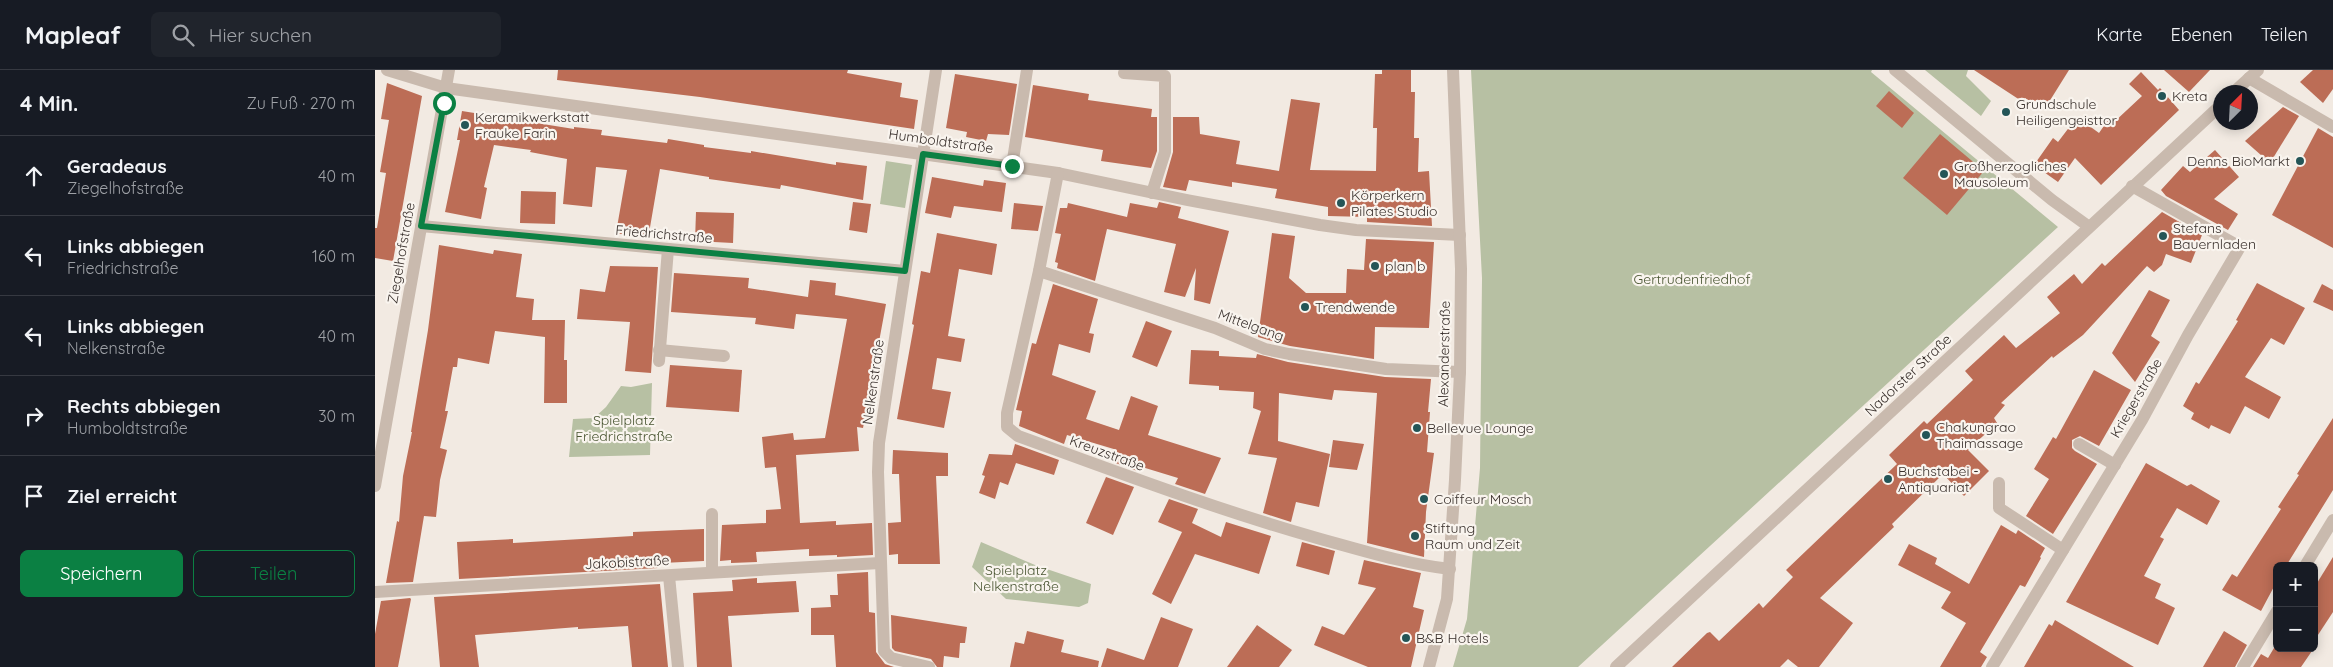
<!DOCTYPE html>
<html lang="de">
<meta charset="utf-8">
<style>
:root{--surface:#171b24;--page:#20242c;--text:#f1f3f6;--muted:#9ea1a6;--line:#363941;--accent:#0b8043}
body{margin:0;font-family:Quicksand,sans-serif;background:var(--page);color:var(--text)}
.controls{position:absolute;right:15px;bottom:15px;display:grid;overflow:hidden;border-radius:8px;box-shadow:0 2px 12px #0003}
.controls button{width:45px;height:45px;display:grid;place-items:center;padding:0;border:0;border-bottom:1px solid var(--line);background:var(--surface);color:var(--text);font:25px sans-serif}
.compass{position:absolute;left:1838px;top:15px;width:45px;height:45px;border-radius:50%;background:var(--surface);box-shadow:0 2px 12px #0003;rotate:24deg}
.stop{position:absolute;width:15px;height:15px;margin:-11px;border:4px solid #0b8043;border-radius:50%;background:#fff}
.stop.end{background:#0b8043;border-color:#fff;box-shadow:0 1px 5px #0008}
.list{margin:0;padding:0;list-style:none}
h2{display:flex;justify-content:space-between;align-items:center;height:65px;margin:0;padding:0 20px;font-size:21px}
h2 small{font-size:16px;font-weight:400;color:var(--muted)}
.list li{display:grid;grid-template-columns:32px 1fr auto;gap:15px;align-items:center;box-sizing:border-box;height:80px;padding:0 20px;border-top:1px solid var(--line)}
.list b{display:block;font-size:19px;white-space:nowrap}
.list p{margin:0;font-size:16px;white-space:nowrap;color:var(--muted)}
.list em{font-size:16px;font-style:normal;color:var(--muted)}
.actions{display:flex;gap:10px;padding:15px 20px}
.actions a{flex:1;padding:11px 0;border:1px solid var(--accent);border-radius:8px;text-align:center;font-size:18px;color:var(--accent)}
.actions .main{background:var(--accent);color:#fff}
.icon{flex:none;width:28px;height:28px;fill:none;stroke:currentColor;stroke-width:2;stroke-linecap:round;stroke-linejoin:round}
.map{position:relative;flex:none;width:1958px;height:597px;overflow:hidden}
header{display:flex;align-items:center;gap:30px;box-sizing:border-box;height:70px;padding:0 25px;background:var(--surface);border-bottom:1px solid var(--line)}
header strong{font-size:24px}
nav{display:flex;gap:28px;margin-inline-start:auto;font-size:18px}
.search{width:350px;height:45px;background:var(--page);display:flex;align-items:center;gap:12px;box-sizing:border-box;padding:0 18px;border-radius:8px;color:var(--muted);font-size:19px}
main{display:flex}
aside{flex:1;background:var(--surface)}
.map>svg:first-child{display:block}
.green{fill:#b7c0a3}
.building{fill:#bc6d56}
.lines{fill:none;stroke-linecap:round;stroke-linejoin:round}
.minor{stroke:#c9baae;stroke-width:12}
.route{stroke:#0b8043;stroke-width:6}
.poi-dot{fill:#245557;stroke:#f9f4ee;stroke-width:2}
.labels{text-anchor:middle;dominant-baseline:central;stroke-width:4.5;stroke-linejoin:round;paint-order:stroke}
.poi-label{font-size:14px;fill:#39302c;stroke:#f9f4ee;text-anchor:start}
.street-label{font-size:14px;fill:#39302c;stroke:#f9f4ee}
.park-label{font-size:14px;fill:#495532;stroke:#f9f4ee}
</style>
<header>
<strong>Mapleaf</strong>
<div class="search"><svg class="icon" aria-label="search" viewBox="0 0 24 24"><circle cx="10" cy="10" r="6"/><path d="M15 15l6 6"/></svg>Hier suchen</div>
<nav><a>Karte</a><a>Ebenen</a><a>Teilen</a></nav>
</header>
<main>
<aside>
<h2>4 Min.<small>Zu Fuß · 270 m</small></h2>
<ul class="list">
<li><svg class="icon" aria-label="ahead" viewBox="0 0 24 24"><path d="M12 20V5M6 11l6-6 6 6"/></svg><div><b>Geradeaus</b><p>Ziegelhofstraße</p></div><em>40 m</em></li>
<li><svg class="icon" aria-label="left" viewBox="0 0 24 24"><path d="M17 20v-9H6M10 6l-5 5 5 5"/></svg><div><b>Links abbiegen</b><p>Friedrichstraße</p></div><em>160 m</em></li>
<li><svg class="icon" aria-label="left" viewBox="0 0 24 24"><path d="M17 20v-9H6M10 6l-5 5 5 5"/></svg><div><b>Links abbiegen</b><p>Nelkenstraße</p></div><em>40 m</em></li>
<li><svg class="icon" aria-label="right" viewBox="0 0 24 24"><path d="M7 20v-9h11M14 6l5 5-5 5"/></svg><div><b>Rechts abbiegen</b><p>Humboldtstraße</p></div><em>30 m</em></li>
<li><svg class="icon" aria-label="arrive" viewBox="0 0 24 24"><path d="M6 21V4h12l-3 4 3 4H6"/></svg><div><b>Ziel erreicht</b></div></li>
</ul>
<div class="actions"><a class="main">Speichern</a><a>Teilen</a></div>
</aside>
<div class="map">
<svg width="1958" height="597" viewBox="0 0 1958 597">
<rect width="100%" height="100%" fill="#f2eae2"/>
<g class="green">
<polygon points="1096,0 1497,0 1496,2 1683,157 1203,597 1078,597 1092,549 1105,398 1107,208"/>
<polygon points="1550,0 1593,0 1591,6 1616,31 1606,46"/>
<polygon points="511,91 537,95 530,138 505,134"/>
<polygon points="277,313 275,385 194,387 198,349 219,348 231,337 246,316 256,317"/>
<polygon points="606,472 660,495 716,514 713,533 704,537 631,529 597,497"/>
</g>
<g class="building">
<polygon points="183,0 473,0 472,3 527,13 525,27 543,30 539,59 325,27 182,10"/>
<polygon points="1007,0 1036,0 1036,22 1040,22 1039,68 1044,68 1043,102 1054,101 1057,156 992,152 992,147 953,146 953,137 900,128 902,119 857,112 857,117 814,110 811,121 788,117 798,82 798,47 824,47 825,64 865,71 861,94 904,101 916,29 945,33 935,100 1001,101 1002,58 998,58 1000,4 1007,4"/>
<polygon points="1599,0 1694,0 1669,40 1650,28 1648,32"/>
<polygon points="1789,0 1835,0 1814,22"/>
<polygon points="1938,0 1958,0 1958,19 1948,33 1925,12"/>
<polygon points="1766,2 1783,20 1785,18 1804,40 1726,115 1700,88 1683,112 1659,95 1678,68 1683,72 1702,47 1724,63 1733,50 1737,54 1767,26 1754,14"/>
<polygon points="580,4 642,14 634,65 613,64 611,71 591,67 592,62 571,58"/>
<polygon points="12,13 47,26 18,191 0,188 0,158 2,158 11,103 5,102 14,50 6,49"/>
<polygon points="658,15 714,24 713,30 777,39 776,47 782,47 782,81 776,98 726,91 728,80 650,67"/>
<polygon points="1514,21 1539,43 1527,58 1501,36"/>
<polygon points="1908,37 1924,46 1895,93 1870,71"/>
<polygon points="87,41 199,59 199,57 227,60 226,65 292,73 293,69 329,75 329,77 376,83 376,81 461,95 461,92 492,96 488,130 406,115 405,119 334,109 334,107 285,99 273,169 241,163 252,100 221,97 217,137 188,134 192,89 155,82 156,80 119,75 109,117 112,118 106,149 70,142 85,70 82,70"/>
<polygon points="1943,58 1958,67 1958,178 1897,145"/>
<polygon points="1565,64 1609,101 1572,145 1528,108"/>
<polygon points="1840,80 1864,107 1839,129 1863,144 1853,160 1791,126 1786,120 1808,96 1815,102"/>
<polygon points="557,107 608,116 609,110 631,113 627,142 579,136 576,148 550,143"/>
<polygon points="146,121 181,122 180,154 145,153"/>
<polygon points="478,132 496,134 492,163 474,160"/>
<polygon points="784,132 806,137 803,148 854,161 835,234 819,230 821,198 810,227 789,222 801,174 732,159 720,211 682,198 683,193 680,192 686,164 680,163 685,138 692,138 693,133 752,147 755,133 782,138"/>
<polygon points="639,133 668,136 663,161 636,159"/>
<polygon points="321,142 359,143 358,173 320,171"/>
<polygon points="1787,142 1827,165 1816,193 1791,184 1787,195 1779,202 1772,196 1708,265 1678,288 1677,286 1626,333 1630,335 1619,348 1622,353 1593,380 1614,401 1589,426 1568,404 1517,454 1519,457 1445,528 1478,553 1444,597 1423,597 1413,589 1405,597 1297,597 1332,563 1335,562 1344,571 1384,533 1388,538 1418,507 1411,500 1522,394 1514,385 1549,351 1552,354 1598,310 1590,301 1629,265 1641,278 1685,243 1672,227 1699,204 1707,214 1727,193 1730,196"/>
<polygon points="562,163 622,174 617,205 584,199 573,266 590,269 586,292 562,288 557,319 576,322 569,358 522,349 539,255 537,254 546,201 555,203"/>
<polygon points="897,163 920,166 914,208 931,223 971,223 972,199 989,200 991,169 1059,172 1054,258 1000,257 999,289 915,276 883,267"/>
<polygon points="64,175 118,184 119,180 147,184 141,227 159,229 157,250 190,250 189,290 192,290 192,333 169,333 170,267 120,261 114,294 83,288 82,297 78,297 70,341 73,341 65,378 72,380 65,410 61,447 49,446 38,512 11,513 22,451 24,452 28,406 37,362 36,362 53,260"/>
<polygon points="235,196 283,197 276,303 250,301 255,252 202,249 205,219 230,222"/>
<polygon points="299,203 374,208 373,218 433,227 435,210 461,213 460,225 511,234 488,358 482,357 484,381 421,385 425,453 461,451 461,455 497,453 498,485 462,487 462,485 434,486 434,479 381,482 382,492 356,493 356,490 345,491 347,455 391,453 391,440 406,439 401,397 390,398 387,367 418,363 419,370 450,368 472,249 421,244 419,259 380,254 381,248 296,242"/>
<polygon points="1882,213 1930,238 1909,275 1896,268 1870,307 1906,327 1894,349 1870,336 1855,364 1836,355 1834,359 1816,349 1819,343 1808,336 1821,312 1824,314 1863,251 1861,250"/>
<polygon points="678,214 723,229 714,263 719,264 715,283 684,274 677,305 721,321 711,349 744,360 756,326 783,336 773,365 846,388 830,424 800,414 803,408 767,397 765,402 738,392 742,380 692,365 689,374 644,356 647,341 641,340 657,273 661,274"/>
<polygon points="1947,214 1958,220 1958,241 1938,232"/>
<polygon points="1774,220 1795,230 1776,266 1785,272 1760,312 1737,283"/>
<polygon points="771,251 797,261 782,297 757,287"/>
<polygon points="816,280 844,281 844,286 881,288 882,284 913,292 1010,307 1056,309 1053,342 1055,342 1052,382 1059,383 1051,442 1049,487 992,473 1002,323 959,320 957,330 904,323 903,371 955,384 944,437 921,432 916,452 888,443 902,388 873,384 886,341 878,338 879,322 844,320 844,316 814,314"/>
<polygon points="295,295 367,300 364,342 291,337"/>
<polygon points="1719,300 1756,320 1724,376 1705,366 1697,370 1697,378 1700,381 1722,394 1678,464 1651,446 1674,409 1659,399 1678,367 1681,369"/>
<polygon points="1958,348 1958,420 1911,496 1902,496 1902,511 1886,541 1847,520 1857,504 1862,507 1906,439 1903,437 1924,405 1922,404"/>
<polygon points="958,370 989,374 982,400 954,397"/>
<polygon points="640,374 684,390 679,405 641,393 633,415 625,412 620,429 604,423 610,406 607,405 614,384 637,385"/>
<polygon points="518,380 573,383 573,406 561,406 565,494 523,494 523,484 514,485 513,453 526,452 524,404 517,404"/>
<polygon points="1771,393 1812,416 1816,414 1845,431 1832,455 1802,438 1785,467 1789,469 1769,506 1786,514 1780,528 1800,538 1783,575 1691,532"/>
<polygon points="731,407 759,417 738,465 711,453"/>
<polygon points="794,429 823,439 817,453 846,467 851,452 896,466 884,504 820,484 796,534 777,524 807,462 783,452"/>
<polygon points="1626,455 1641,464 1643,460 1670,478 1665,487 1666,488 1650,517 1645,515 1605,582 1612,587 1606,597 1565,597 1591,553 1566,538 1576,522 1523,495 1534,474 1562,488 1560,494 1594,514"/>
<polygon points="329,459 329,491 287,493 283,494 283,498 84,509 82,472 138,469 138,473 258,466 258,462"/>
<polygon points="927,472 960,481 954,505 921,496"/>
<polygon points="1958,487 1958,542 1939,571 1939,518"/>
<polygon points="989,490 1046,503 1038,537 1049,540 1036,597 993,597 939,575 947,556 969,565 1001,518 983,514"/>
<polygon points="493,502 494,542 500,543 501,582 510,594 519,597 461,597 459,565 436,565 436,538 456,537 455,525 463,525 462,504"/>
<polygon points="382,508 382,513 421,511 424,542 353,546 357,597 322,597 318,523 358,521 357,510"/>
<polygon points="285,514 293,597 257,597 253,556 203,559 203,557 100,565 104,597 65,597 59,527"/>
<polygon points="35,528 36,529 23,597 0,597 0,564 6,531"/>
<polygon points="516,545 592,557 590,573 585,573 584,588 569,586 568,597 562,597 556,589 520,581 517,578"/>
<polygon points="786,547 818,559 803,597 726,597 732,578 769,590"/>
<polygon points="1680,550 1759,597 1649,597 1674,554 1677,556"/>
<polygon points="882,555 917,580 904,597 852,597"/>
<polygon points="652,561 689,570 686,582 724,591 723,597 635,597 640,572 649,574"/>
<polygon points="1849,561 1872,575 1860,597 1828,597"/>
<polygon points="1899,578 1939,578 1926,597 1878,597 1886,584 1893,588"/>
</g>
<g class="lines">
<g class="minor">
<polyline points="12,0 71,18 683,103 812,130 945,155 981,160 1085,165"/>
<polyline points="1520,0 1677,130 1713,156"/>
<polyline points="749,3 790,6 790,82 777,123"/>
<polyline points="1874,8 1958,57"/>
<polyline points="1859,22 1883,0"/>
<polyline points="637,96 652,0"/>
<path d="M683,103L664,201L632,343V357L643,366C742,402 840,439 942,468C986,480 1030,494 1075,499"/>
<polyline points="46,156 530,201"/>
<polyline points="664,201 840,258 890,279 914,284 1011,299 1085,302"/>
<polyline points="284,280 349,286"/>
<polyline points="284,291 293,179"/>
<polyline points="1704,374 1740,395"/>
<polyline points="1624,413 1624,438 1688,480"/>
<polyline points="0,416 74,0"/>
<polyline points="1930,496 1958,450"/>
<polyline points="337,502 337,444"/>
<polyline points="294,506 303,597"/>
<polyline points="0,522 505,493"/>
<polyline points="554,597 516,588 509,581 503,402 504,373 561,0"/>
<polyline points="1054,597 1072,529 1080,410 1085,302 1086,199 1078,0"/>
<polyline points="1241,597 1846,35"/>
<polyline points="1617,597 1767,350 1813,265 1865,177 1757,116"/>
<polyline points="1868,597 1902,541"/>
</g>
</g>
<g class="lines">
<polyline class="route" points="69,33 46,156 530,201 548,84 637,96"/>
</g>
<g class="poi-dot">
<circle cx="1787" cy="26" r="5"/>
<circle cx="1631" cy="42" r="5"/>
<circle cx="90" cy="55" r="5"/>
<circle cx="1925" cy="91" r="5"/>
<circle cx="1569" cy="104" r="5"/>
<circle cx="966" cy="133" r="5"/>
<circle cx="1788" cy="166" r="5"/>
<circle cx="1000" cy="196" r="5"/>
<circle cx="930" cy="237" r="5"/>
<circle cx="1042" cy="358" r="5"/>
<circle cx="1551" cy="365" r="5"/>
<circle cx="1513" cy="409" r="5"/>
<circle cx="1049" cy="429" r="5"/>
<circle cx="1040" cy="466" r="5"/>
<circle cx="1031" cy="568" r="5"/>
</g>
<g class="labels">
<g class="poi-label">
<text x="1797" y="26">Kreta</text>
<text x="1641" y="34">Grundschule<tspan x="1641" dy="16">Heiligengeisttor</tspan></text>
<text x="100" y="47">Keramikwerkstatt<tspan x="100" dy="16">Frauke Farin</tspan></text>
<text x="1915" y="91" text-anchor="end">Denns BioMarkt</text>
<text x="1579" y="96">Großherzogliches<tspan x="1579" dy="16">Mausoleum</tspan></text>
<text x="976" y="125">Körperkern<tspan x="976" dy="16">Pilates Studio</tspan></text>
<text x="1798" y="158">Stefans<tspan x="1798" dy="16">Bauernladen</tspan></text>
<text x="1010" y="196">plan b</text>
<text x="940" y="237">Trendwende</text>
<text x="1561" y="357">Chakungrao<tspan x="1561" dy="16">Thaimassage</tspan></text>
<text x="1052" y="358">Bellevue Lounge</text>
<text x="1523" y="401">Buchstabei -<tspan x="1523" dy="16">Antiquariat</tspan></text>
<text x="1059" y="429">Coiffeur Mosch</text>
<text x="1050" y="458">Stiftung<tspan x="1050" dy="16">Raum und Zeit</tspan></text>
<text x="1041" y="568">B&amp;B Hotels</text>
</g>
<g class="street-label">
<text transform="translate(566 71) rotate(8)">Humboldtstraße</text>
<text transform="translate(289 164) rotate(5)">Friedrichstraße</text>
<text transform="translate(26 183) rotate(-80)">Ziegelhofstraße</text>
<text transform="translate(876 255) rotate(20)">Mittelgang</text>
<text transform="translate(1069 284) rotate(-89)">Alexanderstraße</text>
<text transform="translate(1533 305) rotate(-43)">Nadorster Straße</text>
<text transform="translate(498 312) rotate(-82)">Nelkenstraße</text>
<text transform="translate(1761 328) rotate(-60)">Kriegerstraße</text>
<text transform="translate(732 383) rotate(20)">Kreuzstraße</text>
<text transform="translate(252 492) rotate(-3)">Jakobistraße</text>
</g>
<g class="park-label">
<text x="1317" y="209">Gertrudenfriedhof</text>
<text x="249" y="350">Spielplatz<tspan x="249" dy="16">Friedrichstraße</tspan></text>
<text x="641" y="500">Spielplatz<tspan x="641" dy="16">Nelkenstraße</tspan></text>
</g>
</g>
</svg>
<div class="controls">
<button>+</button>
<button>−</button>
</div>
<svg class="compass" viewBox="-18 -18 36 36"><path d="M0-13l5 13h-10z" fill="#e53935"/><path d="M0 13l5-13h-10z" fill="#9ea1a6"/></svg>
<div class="stop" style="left:69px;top:33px"></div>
<div class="stop end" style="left:637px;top:96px"></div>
</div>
</main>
